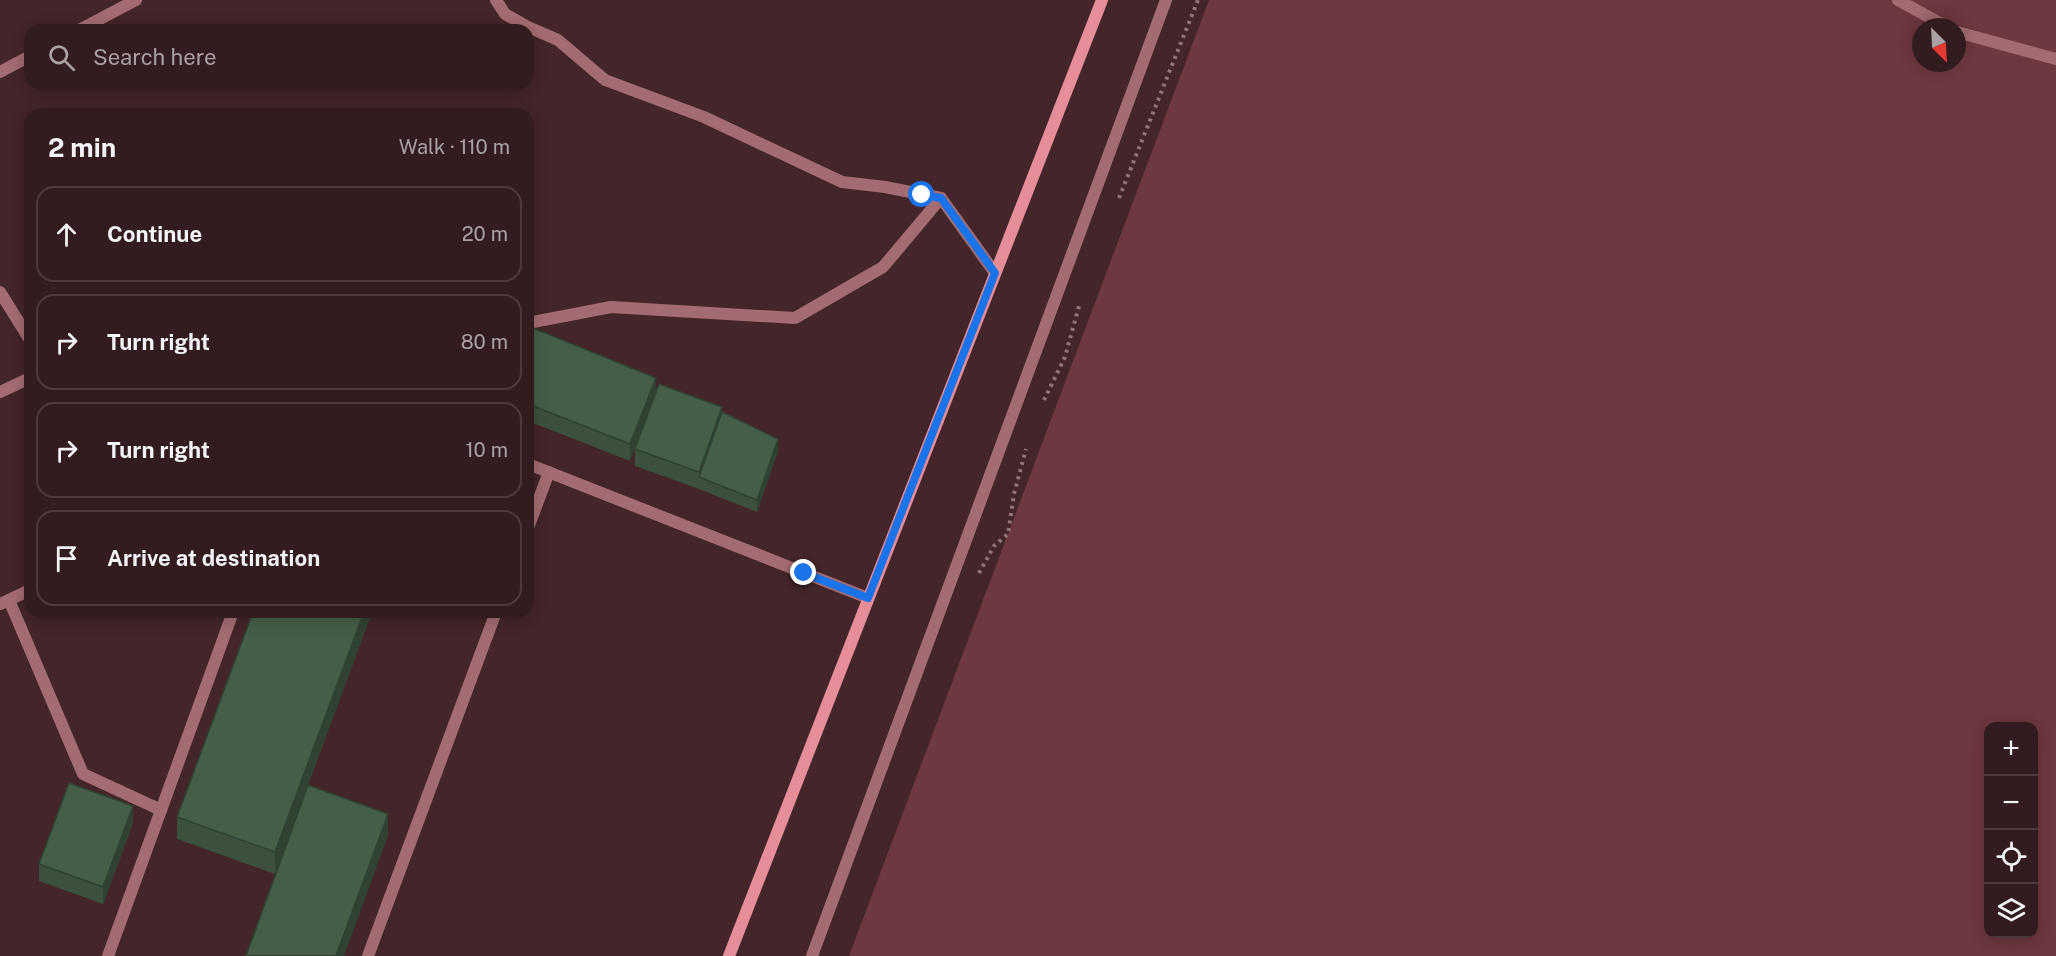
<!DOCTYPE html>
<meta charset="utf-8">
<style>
:root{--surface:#331c1f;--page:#3b2528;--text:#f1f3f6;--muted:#a9a1a4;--line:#4e3a3d}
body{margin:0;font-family:"Public Sans",sans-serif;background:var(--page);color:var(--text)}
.controls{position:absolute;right:18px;bottom:18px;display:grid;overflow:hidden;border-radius:12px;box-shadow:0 3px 15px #0003}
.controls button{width:54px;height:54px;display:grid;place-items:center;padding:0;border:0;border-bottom:2px solid var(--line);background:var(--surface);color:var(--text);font:30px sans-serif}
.compass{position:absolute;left:1912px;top:18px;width:54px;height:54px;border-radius:50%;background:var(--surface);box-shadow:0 3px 15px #0003;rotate:156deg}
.stop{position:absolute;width:18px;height:18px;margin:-14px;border:4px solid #1a73e8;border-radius:50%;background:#fff}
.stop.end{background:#1a73e8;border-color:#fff;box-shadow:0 2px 6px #0008}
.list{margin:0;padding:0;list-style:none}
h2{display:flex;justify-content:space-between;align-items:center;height:78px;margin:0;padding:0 24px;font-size:26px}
h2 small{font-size:20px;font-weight:400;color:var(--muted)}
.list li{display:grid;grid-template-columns:39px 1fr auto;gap:18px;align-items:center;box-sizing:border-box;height:96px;margin:0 12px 12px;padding:0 12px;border:2px solid var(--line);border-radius:18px}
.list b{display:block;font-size:22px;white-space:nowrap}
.list em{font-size:20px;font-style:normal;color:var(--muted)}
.icon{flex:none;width:33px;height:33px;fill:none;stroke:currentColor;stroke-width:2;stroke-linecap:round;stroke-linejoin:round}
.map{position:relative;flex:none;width:2056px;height:956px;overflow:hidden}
.search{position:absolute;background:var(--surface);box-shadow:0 3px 15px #0003;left:24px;top:24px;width:510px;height:66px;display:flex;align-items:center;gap:15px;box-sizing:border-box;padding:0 21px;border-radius:18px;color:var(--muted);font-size:22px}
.panel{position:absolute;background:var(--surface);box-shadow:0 3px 15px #0003;left:24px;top:108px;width:510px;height:510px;border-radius:18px}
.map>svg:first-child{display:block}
.green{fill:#6d3840;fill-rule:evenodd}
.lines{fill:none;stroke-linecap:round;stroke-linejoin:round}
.path{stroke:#907679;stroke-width:4;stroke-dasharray:3 4.5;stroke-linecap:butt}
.lane{stroke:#a36c72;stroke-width:12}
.street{stroke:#a36c72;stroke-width:12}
.secondary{stroke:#e58d98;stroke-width:12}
.wall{fill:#3b513d}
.shaded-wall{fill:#304232}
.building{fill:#455e47;stroke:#304232;stroke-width:1.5}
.route{stroke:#1a73e8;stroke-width:8}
</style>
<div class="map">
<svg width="2056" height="956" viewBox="0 0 2056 956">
<rect width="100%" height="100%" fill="#442529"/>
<path class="green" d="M1209,0H2056V956H849ZM1921,27H1957V63H1921ZM1988,726H2034V934H1988Z"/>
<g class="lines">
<g class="path">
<polyline points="1119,198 1198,0"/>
<polyline points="1044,400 1065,357 1079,306"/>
<polyline points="979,573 994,546 1008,534 1014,494 1026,449"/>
</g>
<g class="lane">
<polyline points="1898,0 1947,27"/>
<polyline points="1957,32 2056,59"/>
<polyline points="812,956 1166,0"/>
</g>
<g class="street">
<polyline points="496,0 505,14 528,27 558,40 605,80 704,117 842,182 885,187 941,198 995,273"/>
<polyline points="79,30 136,0"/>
<polyline points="0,72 30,56"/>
<polyline points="0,292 30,340"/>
<polyline points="528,323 611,307 795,318 883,267 941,198"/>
<polyline points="0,392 30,378"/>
<polyline points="528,464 868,598"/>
<polyline points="528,528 549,472"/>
<polyline points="9,600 83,774 161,810"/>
<polyline points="0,604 30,590"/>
<polyline points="108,956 233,612"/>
<polyline points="368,956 496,612"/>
</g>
<polyline class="secondary" points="729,956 1102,0"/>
</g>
<g class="wall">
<polygon points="528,326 656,394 722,412 778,451 757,512 699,489 635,466 635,449 648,415 630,461 528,421"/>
<polygon points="372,612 275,874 177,839 177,817"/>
<polygon points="133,823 103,904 39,881 39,864"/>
</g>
<g class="shaded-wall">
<polygon points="656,378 656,395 630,461 630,444"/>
<polygon points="722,407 722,424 699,477 699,472"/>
<polygon points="778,439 778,451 757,512 757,500"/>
<polygon points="364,612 372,612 275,874 275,852"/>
<polygon points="133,806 133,823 103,904 103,887"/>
<polygon points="388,814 388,836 344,956 336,956"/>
</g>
<g class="building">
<polygon points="528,326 656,378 630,444 528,404"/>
<polygon points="659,384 722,407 699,472 635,449"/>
<polygon points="722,412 778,439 757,500 699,477"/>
<polygon points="253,612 364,612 275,852 177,817"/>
<polygon points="69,783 133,806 103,887 39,864"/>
<polygon points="308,785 388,814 336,956 246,956"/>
</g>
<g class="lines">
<polyline class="route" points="804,573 868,598 995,273 941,198 922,195"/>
</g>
</svg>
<div class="controls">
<button>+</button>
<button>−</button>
<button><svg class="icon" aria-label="locate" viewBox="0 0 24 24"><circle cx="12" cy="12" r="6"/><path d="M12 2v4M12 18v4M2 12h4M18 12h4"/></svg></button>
<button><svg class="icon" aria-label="layers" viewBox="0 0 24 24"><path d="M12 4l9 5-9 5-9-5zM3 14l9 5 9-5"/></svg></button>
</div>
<svg class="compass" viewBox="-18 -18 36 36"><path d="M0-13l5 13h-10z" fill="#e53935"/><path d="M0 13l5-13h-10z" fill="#a9a1a4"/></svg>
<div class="stop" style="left:922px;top:195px"></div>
<div class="stop end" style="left:804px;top:573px"></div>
<div class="search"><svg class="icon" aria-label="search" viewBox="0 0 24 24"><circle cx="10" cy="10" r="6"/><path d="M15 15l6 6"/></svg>Search here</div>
<section class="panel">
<h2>2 min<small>Walk · 110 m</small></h2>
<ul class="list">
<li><svg class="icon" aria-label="ahead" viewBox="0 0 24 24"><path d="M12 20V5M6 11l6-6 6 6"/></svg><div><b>Continue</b></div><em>20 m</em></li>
<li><svg class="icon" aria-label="right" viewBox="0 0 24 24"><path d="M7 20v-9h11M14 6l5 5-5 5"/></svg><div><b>Turn right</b></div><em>80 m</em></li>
<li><svg class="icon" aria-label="right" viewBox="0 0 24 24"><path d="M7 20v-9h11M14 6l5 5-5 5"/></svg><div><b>Turn right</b></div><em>10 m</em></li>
<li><svg class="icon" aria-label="arrive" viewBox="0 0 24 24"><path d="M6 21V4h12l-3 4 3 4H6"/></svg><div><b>Arrive at destination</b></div></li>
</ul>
</section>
</div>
